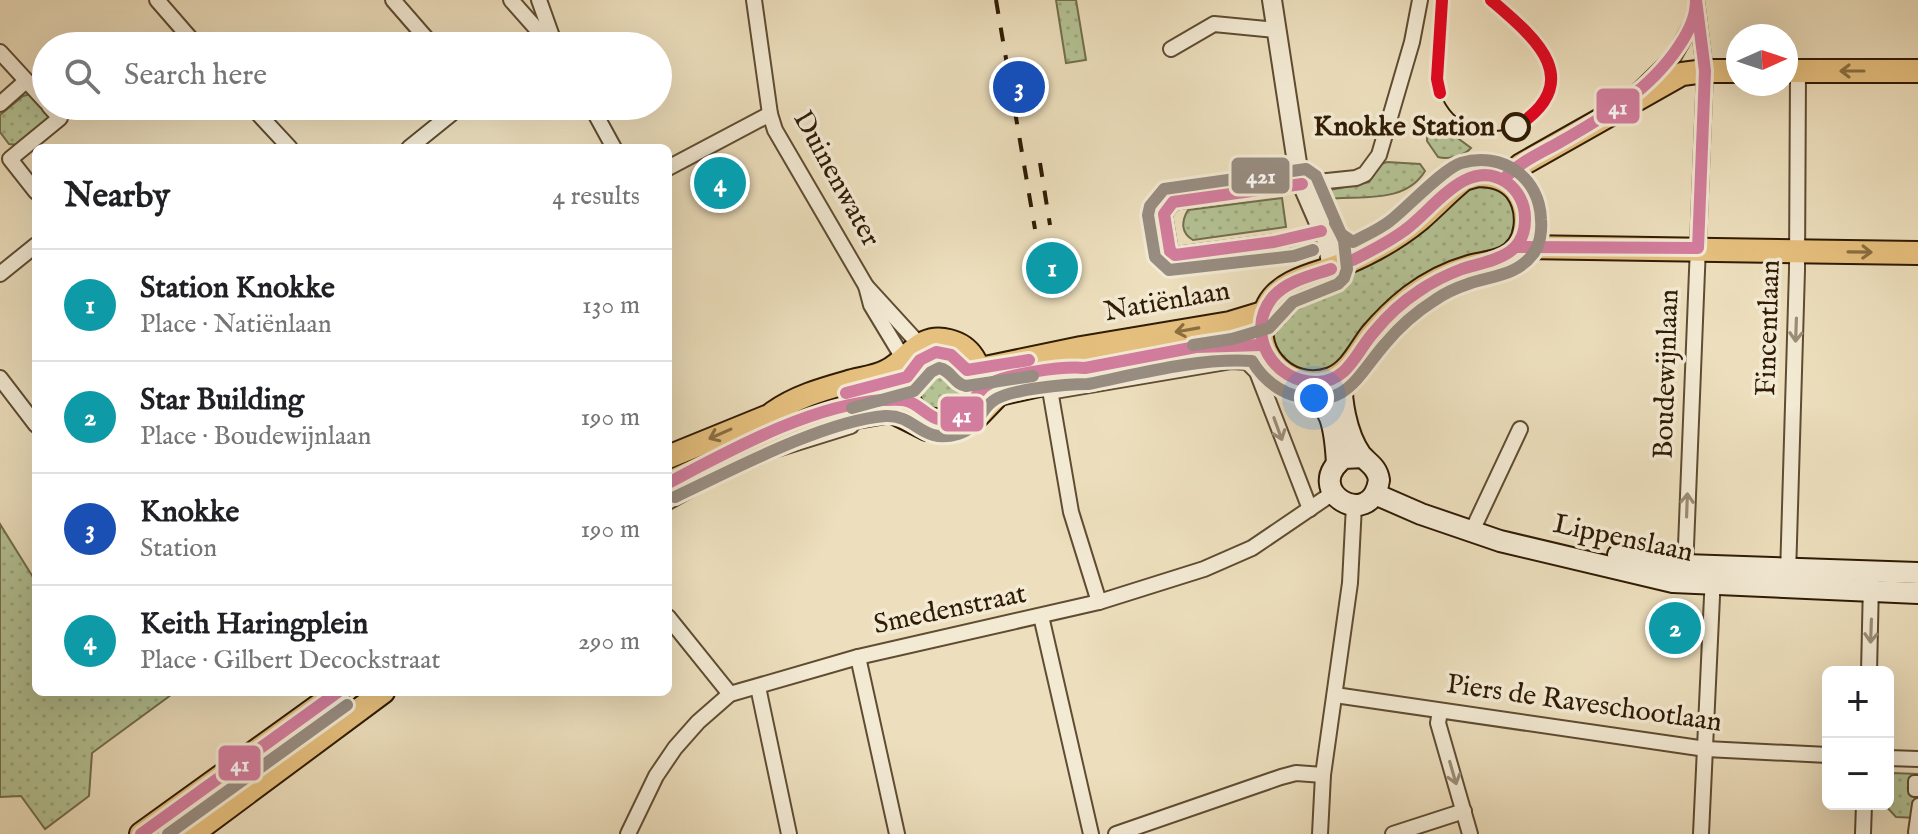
<!DOCTYPE html>
<meta charset="utf-8">
<style>
:root{--surface:#fff;--page:#f6f6f6;--text:#202124;--muted:#757577;--line:#e0e0e0;--accent:#8f2418}
body{margin:0;font-family:"IM FELL English",serif;background:var(--page);color:var(--text)}
.controls{position:absolute;right:24px;bottom:24px;display:grid;overflow:hidden;border-radius:12px;box-shadow:0 8px 32px #0002}
.controls button{width:72px;height:72px;display:grid;place-items:center;padding:0;border:0;border-bottom:2px solid var(--line);background:var(--surface);color:var(--text);font:40px sans-serif}
.compass{position:absolute;left:1726px;top:24px;width:72px;height:72px;border-radius:50%;background:var(--surface);box-shadow:0 8px 32px #0002;rotate:87deg}
.you{position:absolute;left:1314px;top:398px;width:28px;height:28px;margin:-20px;border:6px solid #fff;border-radius:50%;background:#1a73e8;box-shadow:0 0 0 12px #1a73e833}
.badge{display:grid;place-items:center;width:52px;height:52px;border-radius:50%;background:var(--accent);color:#fff;font-size:26px;font-weight:700}
.pin{position:absolute;translate:-50% -50%;border:4px solid #fff;box-shadow:0 2px 8px #0006}
.list{margin:0;padding:0;list-style:none}
h2{display:flex;justify-content:space-between;align-items:center;height:104px;margin:0;padding:0 32px;font-size:34px}
h2 small{font-size:26px;font-weight:400;color:var(--muted)}
.list li{display:grid;grid-template-columns:52px 1fr auto;gap:24px;align-items:center;box-sizing:border-box;height:112px;padding:0 32px;border-top:2px solid var(--line)}
.list b{display:block;font-size:30px;white-space:nowrap}
.list p{margin:0;font-size:26px;white-space:nowrap;color:var(--muted)}
.list em{font-size:26px;font-style:normal;color:var(--muted)}
.icon{flex:none;width:44px;height:44px;fill:none;stroke:currentColor;stroke-width:2;stroke-linecap:round;stroke-linejoin:round}
.map{position:relative;flex:none;width:1918px;height:834px;overflow:hidden}
.search{position:absolute;background:var(--surface);box-shadow:0 8px 32px #0002;left:32px;top:32px;width:640px;height:88px;display:flex;align-items:center;gap:20px;box-sizing:border-box;padding:0 28px;border-radius:44px;color:var(--muted);font-size:30px}
.panel{position:absolute;background:var(--surface);box-shadow:0 8px 32px #0002;left:32px;top:144px;width:640px;height:552px;border-radius:12px}
.map>svg:first-child{display:block}
.grass{fill:url(#grass-dots);stroke:#726e4c;stroke-width:2}
.lines{fill:none;stroke-linecap:round;stroke-linejoin:round}
.pedestrian-casing{stroke:#5f4c32;stroke-width:14}
.minor-casing{stroke:#5f4c32;stroke-width:18}
.tertiary-casing{stroke:#5f4c32;stroke-width:22}
.secondary-casing{stroke:#301b04;stroke-width:24}
.primary-casing{stroke:#301b04;stroke-width:26}
.pedestrian{stroke:#f3ead4;stroke-width:10}
.minor{stroke:#f3ead4;stroke-width:14}
.tertiary{stroke:#f3ead4;stroke-width:18}
.secondary{stroke:#f3ead4;stroke-width:20}
.primary{stroke:#e6c07e;stroke-width:22}
.tram{stroke:#301b04;stroke-width:2}
.rail{stroke:#301b04;stroke-width:4;stroke-dasharray:14 14;stroke-linecap:butt}
.bus-1-casing{stroke:#f3ead4;stroke-width:18}
.bus-2-casing{stroke:#f3ead4;stroke-width:18}
.bus-1{stroke:#d37d9e;stroke-width:12}
.bus-2{stroke:#988d82;stroke-width:12}
.tram-1-casing{stroke:#f3ead4;stroke-width:18}
.tram-1{stroke:#e40521;stroke-width:12}
.oneway{stroke:#8b6e41}
.oneway2{stroke:#9b8d76}
.stop-dot{fill:#f3ead4;stroke:#301b04;stroke-width:4}
.labels{text-anchor:middle;dominant-baseline:central;stroke-width:7;stroke-linejoin:round;paint-order:stroke}
.stop-label{font-size:28px;font-weight:bold;fill:#301b04;stroke:#f3ead4;text-anchor:end}
.street-label{font-size:28px;fill:#301b04;stroke:#f3ead4}
.line-badge{stroke:#f3ead4;stroke-width:3}
.badge-label{font-size:22px;text-anchor:middle;font-weight:bold;fill:#fff}
</style>
<div class="map">
<svg width="1918" height="834" viewBox="0 0 1918 834">
<defs>
<pattern id="grass-dots" width="8" height="8" patternUnits="userSpaceOnUse" patternTransform="scale(2)"><rect width="8" height="8" fill="#b4c294"/><path d="M2 2h.1M6 6h.1" fill="none" stroke="#9ba67e" stroke-width="1.8" stroke-linecap="round"/></pattern>
</defs>
<rect width="100%" height="100%" fill="#eddfbd"/>
<filter id="stains"><feTurbulence type="fractalNoise" baseFrequency=".0025" numOctaves="4"/><feColorMatrix values="0 0 0 0 .2 0 0 0 0 .09 0 0 0 0 .02 0 0 0 .5 -.17"/></filter>
<radialGradient id="worn" r=".72"><stop offset=".6" stop-color="#630" stop-opacity="0"/><stop offset="1" stop-color="#630" stop-opacity=".3"/></radialGradient>
<g class="grass">
<polygon points="1056,0 1076,0 1086,60 1066,63"/>
<polygon points="31,94 49,115 49,120 18,145 9,144 0,132 0,115 23,96"/>
<path d="M1432,119L1471,148C1464,156 1448,160 1438,157L1427,141L1428,121Z"/>
<path d="M1387,162L1420,164L1425,171C1404,206 1356,194 1321,200L1319,194L1325,191L1369,182L1381,164Z"/>
<path d="M1475,187C1503,187 1506,192 1518,216L1509,247L1464,264L1342,363C1336,367 1327,373 1321,374C1282,379 1258,335 1281,304C1291,291 1314,286 1330,280C1380,261 1423,223 1467,190Z"/>
<path d="M1282,198L1286,227L1193,240C1181,233 1181,222 1188,210Z"/>
<polygon points="940,359 975,386 949,413 919,404 913,375"/>
<polygon points="0,524 36,582 36,692 175,692 92,753 89,796 45,829 21,796 0,797"/>
<polygon points="1892,773 1918,774 1918,818 1896,817 1884,804 1888,804 1888,783"/>
</g>
<g class="lines">
<g class="pedestrian-casing">
<g id="pedestrian">
<polyline points="1918,781 1914,781 1914,791 1918,791"/>
<polyline points="1918,804 1914,832 1918,832"/>
</g>
</g>
<g class="minor-casing">
<g id="minor">
<polyline points="157,0 197,46"/>
<polyline points="393,0 433,46"/>
<polyline points="511,0 542,35 554,41"/>
<polyline points="539,0 554,42"/>
<polyline points="754,0 770,114 775,130 866,286 919,344"/>
<polyline points="1171,49 1214,24 1276,30"/>
<polyline points="0,52 46,102"/>
<polyline points="1639,90 1674,56 1697,15"/>
<polyline points="0,104 26,81"/>
<polyline points="251,106 290,148"/>
<polyline points="591,106 614,148"/>
<polyline points="409,148 461,106"/>
<polyline points="668,168 770,114"/>
<polyline points="36,192 10,159 60,118 49,106"/>
<polyline points="1321,231 1292,240 1175,255 1170,251 1164,214 1173,202 1279,186 1356,178 1365,174 1379,155 1412,42 1420,0"/>
<polyline points="0,274 36,245"/>
<polyline points="866,286 871,305 906,363"/>
<polyline points="0,378 36,425"/>
<polyline points="1049,384 1071,512 1099,602"/>
<polyline points="1055,391 1232,361 1247,362 1257,372 1310,509"/>
<polyline points="668,502 712,477 774,450 851,426"/>
<polyline points="1472,531 1520,429"/>
<polyline points="1685,571 1705,71 1696,0"/>
<polyline points="1788,575 1797,270 1798,71"/>
<polyline points="1041,616 1091,834"/>
<polyline points="668,617 730,694"/>
<polyline points="858,657 897,834"/>
<polyline points="1869,672 1871,583"/>
<polyline points="758,687 789,834"/>
<polyline points="1335,695 1706,749 1828,755"/>
<polyline points="1440,711 1438,723 1470,834"/>
<polyline points="1888,758 1918,759"/>
<polyline points="628,834 656,776 675,748 698,722 730,694 858,657 1099,602 1204,569 1252,548 1333,493"/>
<polyline points="1116,834 1281,777 1296,773 1323,775"/>
<polyline points="1320,834 1323,775 1350,583 1354,505"/>
<polyline points="1393,834 1464,811"/>
<polyline points="1701,834 1713,575"/>
<polyline points="1863,834 1864,804"/>
</g>
</g>
<g class="tertiary-casing">
<polyline id="tertiary" points="1272,0 1297,163 1302,184 1329,246 1331,269"/>
</g>
<g class="secondary-casing">
<g id="secondary">
<path d="M1342,374C1340,398 1346,434 1361,455C1369,464 1377,467 1379,480C1371,533 1300,490 1344,458L1363,457"/>
<path d="M1303,381C1332,407 1335,426 1337,464"/>
<polyline points="1375,494 1421,514 1500,541 1673,582 1918,593"/>
<polyline points="1618,555 1685,565 1918,573"/>
</g>
</g>
<g class="primary-casing">
<g id="primary">
<polyline points="1786,71 1918,71"/>
<path d="M1478,175C1492,175 1506,178 1516,190C1531,210 1530,246 1504,258C1494,263 1480,264 1469,267C1448,273 1427,284 1410,297C1396,308 1382,322 1371,335C1359,351 1350,372 1331,379C1285,395 1245,347 1268,305C1282,278 1320,274 1346,263C1372,252 1397,238 1419,220C1434,207 1448,192 1464,179Z"/>
<polyline points="1504,179 1521,165 1682,74 1705,71 1738,71"/>
<polyline points="1518,247 1918,253"/>
<polyline points="1073,367 1085,368 1213,346 1236,343 1262,345"/>
<path d="M773,413C797,396 824,389 852,381C864,378 876,377 887,371C910,359 919,333 949,341C993,352 989,417 943,420C899,424 888,354 946,352L962,363L967,370L985,368L1081,348L1230,323L1263,313"/>
<polyline points="974,420 999,394 1066,379 1085,368"/>
<polyline points="786,429 891,411 927,429"/>
<polyline points="668,457 786,409"/>
<polyline points="668,483 797,423"/>
<polyline points="141,834 338,692"/>
<polyline points="192,834 383,692"/>
</g>
</g>
<use href="#pedestrian" class="pedestrian"/>
<use href="#minor" class="minor"/>
<use href="#tertiary" class="tertiary"/>
<use href="#secondary" class="secondary"/>
<use href="#primary" class="primary"/>
<path class="tram" d="M1440,93C1453,126 1484,138 1516,127"/>
<g class="rail">
<polyline points="996,0 1035,229"/>
<polyline points="1040,163 1050,225"/>
</g>
<g class="bus-1-casing">
<g id="bus-1">
<path d="M1504,179C1519,162 1541,153 1560,142C1606,116 1650,90 1679,46C1689,31 1696,17 1696,0"/>
<polyline points="1518,247 1698,248 1705,71 1696,0"/>
<polyline points="1170,251 1164,214 1173,202 1302,184"/>
<polyline points="1170,251 1175,255 1274,242 1321,231"/>
<path d="M1331,269C1311,276 1286,281 1272,298C1244,334 1274,384 1318,382C1349,380 1356,352 1374,332C1387,316 1402,302 1419,291C1432,282 1446,275 1462,269C1491,260 1526,257 1525,218C1525,204 1518,190 1506,182C1467,156 1433,210 1405,230C1389,242 1371,251 1353,260"/>
<polyline points="846,393 907,377 920,360 936,352 951,355 967,370 1029,360"/>
<path d="M668,483C731,450 811,405 883,400C890,400 901,399 907,401C923,405 932,427 956,418C971,412 973,396 984,387C1002,374 1063,366 1085,368L1196,347L1262,345"/>
<polyline points="141,834 338,692"/>
</g>
</g>
<g class="bus-2-casing">
<g id="bus-2">
<polyline points="1193,345 1232,339 1269,328 1293,302 1338,284 1344,278 1347,269 1344,241 1316,176 1306,169 1164,189 1150,206 1148,215 1155,257 1169,270 1294,256 1313,250"/>
<path d="M852,408L914,391L931,372L939,368C951,370 954,384 966,386L1033,376"/>
<path d="M675,497C732,470 824,421 885,416C916,414 921,445 958,434C980,427 978,412 993,401C1008,389 1068,384 1088,384C1142,373 1197,358 1252,361C1261,376 1275,389 1293,395C1346,411 1357,376 1385,344C1399,327 1416,312 1435,300C1445,293 1456,288 1468,284C1490,276 1517,276 1533,254C1540,245 1542,231 1541,220C1540,177 1502,151 1461,163C1444,168 1407,208 1390,221C1380,229 1366,235 1353,242L1341,234L1335,223"/>
<polyline points="168,834 347,705"/>
</g>
</g>
<use href="#bus-1" class="bus-1"/>
<use href="#bus-2" class="bus-2"/>
<g class="tram-1-casing">
<g id="tram-1">
<path d="M1491,0C1534,37 1588,80 1516,127"/>
<polyline points="1440,93 1437,79 1442,0"/>
</g>
</g>
<use href="#tram-1" class="tram-1"/>
</g>
<defs><path id="oneway-shaft" d="M-6 0H5M1.5-3L5.5 0L1.5 3" fill="none" stroke-width="1.6" stroke-linecap="round" stroke-linejoin="round" transform="scale(2)"/></defs>
<g class="oneway">
<use href="#oneway-shaft" transform="translate(1852 71) rotate(180)"/>
<use href="#oneway-shaft" transform="translate(1860 252) rotate(1)"/>
<use href="#oneway-shaft" transform="translate(1187 330) rotate(170)"/>
<use href="#oneway-shaft" transform="translate(720 434) rotate(156)"/>
</g>
<g class="oneway2">
<use href="#oneway-shaft" transform="translate(1796 330) rotate(92)"/>
<use href="#oneway-shaft" transform="translate(1278 429) rotate(70)"/>
<use href="#oneway-shaft" transform="translate(1687 505) rotate(-88)"/>
<use href="#oneway-shaft" transform="translate(1871 631) rotate(92)"/>
<use href="#oneway-shaft" transform="translate(1453 773) rotate(74)"/>
</g>
<circle class="stop-dot" cx="1516" cy="127" r="13"/>
<g class="labels">
<g class="stop-label">
<text x="1495" y="127">Knokke Station</text>
</g>
<g class="street-label">
<text transform="translate(836 179) rotate(61)">Duinenwater</text>
<text transform="translate(1167 302) rotate(-10)">Natiënlaan</text>
<text transform="translate(1769 328) rotate(-88)">Fincentlaan</text>
<text transform="translate(1667 374) rotate(-88)">Boudewijnlaan</text>
<text transform="translate(1623 539) rotate(12)">Lippenslaan</text>
<text transform="translate(950 610) rotate(-12)">Smedenstraat</text>
<text transform="translate(1584 704) rotate(8)">Piers de Raveschootlaan</text>
</g>
</g>
<g class="line-badge">
<rect x="1595" y="87" width="46" height="38" rx="8" fill="#d37d9e"/>
<rect x="1230" y="156" width="61" height="39" rx="8" fill="#988d82"/>
<rect x="939" y="395" width="46" height="38" rx="8" fill="#d37d9e"/>
<rect x="217" y="744" width="45" height="38" rx="8" fill="#d37d9e"/>
</g>
<g class="badge-label">
<text x="1618" y="114">41</text>
<text x="1261" y="183">421</text>
<text x="962" y="422">41</text>
<text x="240" y="771">41</text>
</g>
<rect width="100%" height="100%" filter="url(#stains)"/>
<rect width="100%" height="100%" fill="url(#worn)"/>
</svg>
<div class="controls">
<button>+</button>
<button>−</button>
</div>
<svg class="compass" viewBox="-18 -18 36 36"><path d="M0-13l5 13h-10z" fill="#e53935"/><path d="M0 13l5-13h-10z" fill="#757577"/></svg>
<div class="you"></div>
<div class="pin badge" style="left:1052px;top:268px;background:#0f9aa8">1</div>
<div class="pin badge" style="left:1675px;top:628px;background:#0f9aa8">2</div>
<div class="pin badge" style="left:1019px;top:87px;background:#1a4fb4">3</div>
<div class="pin badge" style="left:720px;top:183px;background:#0f9aa8">4</div>
<div class="search"><svg class="icon" aria-label="search" viewBox="0 0 24 24"><circle cx="10" cy="10" r="6"/><path d="M15 15l6 6"/></svg>Search here</div>
<section class="panel">
<h2>Nearby<small>4 results</small></h2>
<ul class="list">
<li><span class="badge" style="background:#0f9aa8">1</span><div><b>Station Knokke</b><p>Place · Natiënlaan</p></div><em>130 m</em></li>
<li><span class="badge" style="background:#0f9aa8">2</span><div><b>Star Building</b><p>Place · Boudewijnlaan</p></div><em>190 m</em></li>
<li><span class="badge" style="background:#1a4fb4">3</span><div><b>Knokke</b><p>Station</p></div><em>190 m</em></li>
<li><span class="badge" style="background:#0f9aa8">4</span><div><b>Keith Haringplein</b><p>Place · Gilbert Decockstraat</p></div><em>290 m</em></li>
</ul>
</section>
</div>
